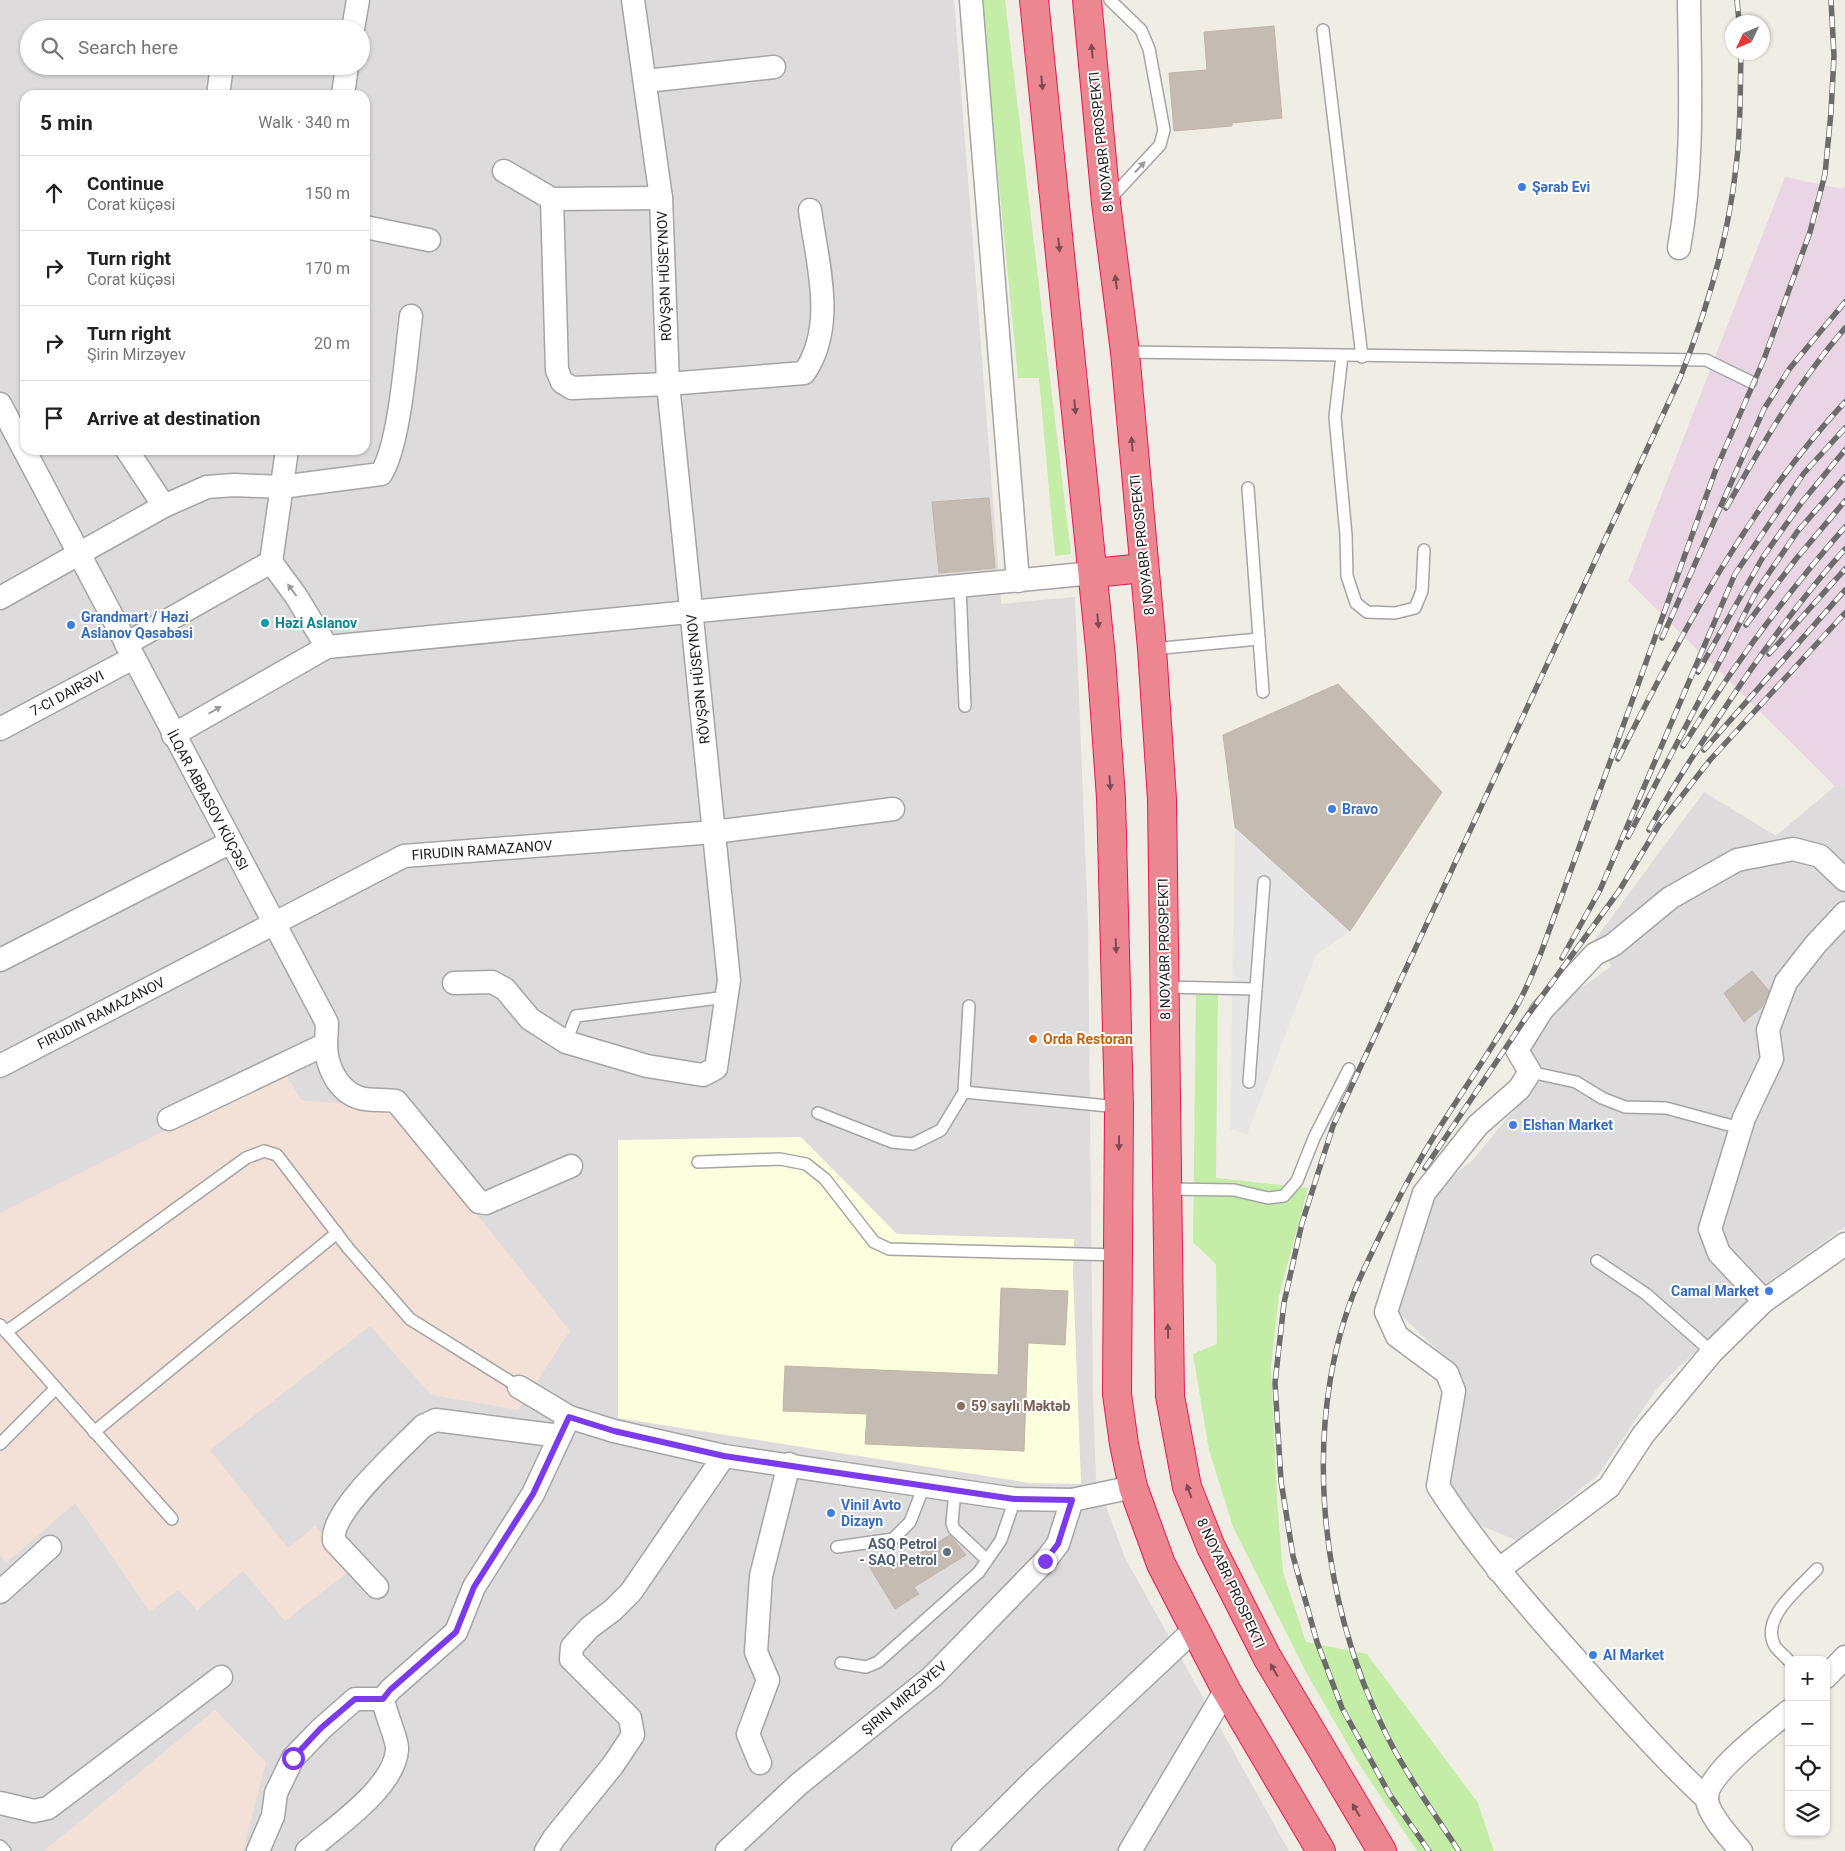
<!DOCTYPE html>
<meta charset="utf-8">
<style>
:root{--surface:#fff;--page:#f2f2f2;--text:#222;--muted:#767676;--line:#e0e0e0}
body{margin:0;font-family:Roboto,sans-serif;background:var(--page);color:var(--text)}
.controls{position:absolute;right:15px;bottom:15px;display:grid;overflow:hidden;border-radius:10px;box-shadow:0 1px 4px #0004}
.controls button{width:45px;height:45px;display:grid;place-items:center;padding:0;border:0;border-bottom:1px solid var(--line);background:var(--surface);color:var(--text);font:25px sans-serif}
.compass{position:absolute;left:1725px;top:15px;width:45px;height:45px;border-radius:50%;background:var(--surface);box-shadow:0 1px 4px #0004;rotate:226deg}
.stop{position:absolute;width:15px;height:15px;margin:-11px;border:4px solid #7c3aed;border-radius:50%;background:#fff}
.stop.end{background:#7c3aed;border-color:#fff;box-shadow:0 1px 5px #0008}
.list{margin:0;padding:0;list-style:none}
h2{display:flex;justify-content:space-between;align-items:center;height:65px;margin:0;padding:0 20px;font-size:21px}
h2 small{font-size:16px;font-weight:400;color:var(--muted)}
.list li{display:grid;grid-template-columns:32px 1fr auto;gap:15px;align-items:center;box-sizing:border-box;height:75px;padding:0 20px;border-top:1px solid var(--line)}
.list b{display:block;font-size:19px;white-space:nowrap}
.list p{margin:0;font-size:16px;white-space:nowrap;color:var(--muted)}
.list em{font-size:16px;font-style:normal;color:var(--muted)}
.icon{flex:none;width:28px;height:28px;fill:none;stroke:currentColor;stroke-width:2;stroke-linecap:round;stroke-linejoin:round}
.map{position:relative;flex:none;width:1845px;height:1851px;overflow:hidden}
.search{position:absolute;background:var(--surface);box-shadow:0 1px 4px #0004;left:20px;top:20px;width:350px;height:55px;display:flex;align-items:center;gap:12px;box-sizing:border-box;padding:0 18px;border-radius:28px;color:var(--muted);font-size:19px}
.panel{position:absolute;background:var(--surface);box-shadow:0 1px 4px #0004;left:20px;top:90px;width:350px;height:365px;border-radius:15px}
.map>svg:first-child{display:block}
.residential{fill:#dddbdb;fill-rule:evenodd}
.industrial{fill:#e9d5e4}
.education{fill:#fcffde}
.military{fill:#f3e0d6}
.grass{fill:#c4eda7}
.parking{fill:#e6e6e6}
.building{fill:#c4bcb3;stroke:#c3b4a5}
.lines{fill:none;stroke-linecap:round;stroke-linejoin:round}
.lane-casing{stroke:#a5a5a5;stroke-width:14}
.street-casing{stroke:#a5a5a5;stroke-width:25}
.highway-casing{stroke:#e5194f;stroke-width:30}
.lane{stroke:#fff;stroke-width:11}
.street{stroke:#fff;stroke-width:22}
.highway{stroke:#ec8792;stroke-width:28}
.rail-casing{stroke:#6c6c6c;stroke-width:5.5}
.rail{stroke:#fff;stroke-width:4;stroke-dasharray:11;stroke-linecap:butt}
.oneway{fill:#7b4d52}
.oneway2{fill:#9a9a9a}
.route{stroke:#7c3aed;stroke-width:6}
.shop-dot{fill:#3f7fe0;stroke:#fff;stroke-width:2}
.culture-dot{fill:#0f9aa8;stroke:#fff;stroke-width:2}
.food-dot{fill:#e8710a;stroke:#fff;stroke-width:2}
.education-dot{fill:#8d6e63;stroke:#fff;stroke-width:2}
.service-dot{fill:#5c6f8a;stroke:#fff;stroke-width:2}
.labels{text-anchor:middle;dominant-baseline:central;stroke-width:4;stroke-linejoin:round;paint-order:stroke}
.street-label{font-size:14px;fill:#1e1e1e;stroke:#fff}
.shop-label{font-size:14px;font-weight:bold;fill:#366cbe;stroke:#fff;text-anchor:start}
.culture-label{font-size:14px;font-weight:bold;fill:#0d838f;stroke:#fff;text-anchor:start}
.food-label{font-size:14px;font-weight:bold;fill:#c56008;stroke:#fff;text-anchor:start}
.education-label{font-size:14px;font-weight:bold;fill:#785e54;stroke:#fff;text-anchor:start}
.service-label{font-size:14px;font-weight:bold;fill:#4e5e75;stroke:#fff;text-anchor:end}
</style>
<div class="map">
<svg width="1845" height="1851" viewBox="0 0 1845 1851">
<rect width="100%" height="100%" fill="#f0ede4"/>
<g class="residential">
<path d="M0,0H954L1001,604L1075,597L1088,922L1093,1398L1096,1479L1125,1558L1289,1851H0ZM29,29H361V66H29ZM25,95H365V450H25Z"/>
<polygon points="1845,785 1845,1227 1774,1278 1658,1387 1598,1475 1518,1541 1475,1523 1449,1487 1452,1364 1398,1312 1434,1191 1472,1161 1527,1094 1529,1045 1551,1009 1612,966 1594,941 1704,792 1776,836 1835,786"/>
</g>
<polygon class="industrial" points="1785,177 1842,189 1845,185 1845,785 1835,786 1628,581"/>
<polygon class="education" points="801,1137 897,1234 1074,1239 1073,1273 1081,1484 1030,1483 618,1418 618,1140"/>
<g class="military">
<polygon points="284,1071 301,1100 392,1108 570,1331 518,1410 431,1395 370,1326 210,1450 288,1548 315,1526 351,1570 285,1621 243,1571 197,1610 178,1590 150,1612 75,1503 6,1563 0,1555 0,1213"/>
<polygon points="215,1710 266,1762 243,1851 44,1851"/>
</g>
<g class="grass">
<polygon points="981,0 1005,0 1071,554 1055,556 1039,378 1018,378"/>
<polygon points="1218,991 1216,1178 1308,1188 1279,1296 1271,1366 1277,1500 1283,1572 1306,1642 1367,1654 1478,1803 1494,1851 1417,1851 1359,1764 1306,1672 1233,1527 1209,1450 1193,1354 1217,1344 1216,1264 1193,1242 1196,992"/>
</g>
<polygon class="parking" points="1235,827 1350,931 1316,955 1247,1135 1230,1129"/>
<g class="building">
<polygon points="1274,26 1282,118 1232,123 1232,126 1174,131 1169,73 1207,70 1204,32"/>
<polygon points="989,498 995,568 939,573 932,502"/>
<polygon points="1338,684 1442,792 1350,931 1235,827 1223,735"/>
<polygon points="1752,971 1769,991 1762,1007 1744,1022 1724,993"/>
<polygon points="1001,1288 1068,1291 1065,1345 1028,1343 1024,1451 865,1444 867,1414 783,1411 785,1366 998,1375"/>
<polygon points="950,1535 966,1555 914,1587 919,1594 895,1609 869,1566 891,1553 899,1566"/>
</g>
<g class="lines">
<g class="lane-casing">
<g id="lane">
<polyline points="1323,30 1362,357"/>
<polyline points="1109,200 1160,145 1164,130 1149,49 1141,30 1110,0"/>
<polyline points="1125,352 1706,360 1751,382"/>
<polyline points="1342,356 1335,417 1346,535 1347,576 1356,603 1367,612 1395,613 1415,608 1422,591 1424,550"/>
<polyline points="1248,488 1263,692"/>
<polyline points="960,587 965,706"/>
<polyline points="1152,649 1259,639"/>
<polyline points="1164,987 1256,989"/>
<polyline points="566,1042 576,1016 727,997"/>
<polyline points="1530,1072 1576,1082 1602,1098 1625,1107 1666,1108 1740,1128"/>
<polyline points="1249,1082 1264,882"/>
<polyline points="964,1092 969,1006"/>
<polyline points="818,1113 892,1142 913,1144 941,1130 964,1092 1119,1107"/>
<polyline points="698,1162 780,1159 806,1164 825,1179 874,1242 889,1249 1118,1255"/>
<polyline points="1167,1189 1234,1190 1268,1198 1284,1196 1297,1181 1314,1138 1349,1069"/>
<polyline points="1597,1261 1646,1294 1712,1352"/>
<polyline points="0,1325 172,1519"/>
<polyline points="6,1332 246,1158 264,1151 277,1155 348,1248 410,1319 519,1387"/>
<polyline points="94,1432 337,1233"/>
<polyline points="0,1444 56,1388"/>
<polyline points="955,1491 952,1523 954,1529 987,1560"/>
<polyline points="837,1547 893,1539 910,1522 924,1486"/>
<path d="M1789,1661C1785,1656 1778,1651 1775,1646C1759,1618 1800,1588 1817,1569"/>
<polyline points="841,1663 866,1667 878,1662 979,1572 1001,1540 1015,1499"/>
<polyline points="0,1846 5,1851"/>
</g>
</g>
<g class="street-casing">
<g id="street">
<polyline points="971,0 1018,581"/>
<polyline points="353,29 358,0"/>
<polyline points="646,81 774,67"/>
<polyline points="218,95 222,66"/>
<polyline points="343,95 347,66"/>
<polyline points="504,171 552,199 661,198"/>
<path d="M552,199L557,370L562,382L572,388L668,384L804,373C837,326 817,262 810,210"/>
<polyline points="365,227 429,240"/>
<path d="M1679,248C1694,165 1690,83 1689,0"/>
<polyline points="0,404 327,1023 326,1044 169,1119"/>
<polyline points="127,450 164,506"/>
<polyline points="271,562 287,450"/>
<path d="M0,598L164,506L207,487L234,485L281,487L381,474C400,444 406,355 411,316"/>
<polyline points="126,644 271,562 296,596 327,647"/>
<polyline points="0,729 133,658"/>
<polyline points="173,735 327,647 1093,573"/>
<polyline points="0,960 231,842"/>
<polyline points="454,983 492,982 505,989 530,1019 566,1042 647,1066 703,1075 716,1068 729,980 668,384 661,198 633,0"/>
<path d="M326,1044C326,1065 337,1091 360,1098C370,1101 385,1099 396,1101L479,1202L486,1203L571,1166"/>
<polyline points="0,1066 404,856 714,832 893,809"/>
<polyline points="1764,1301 1719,1253 1710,1229 1744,1118 1772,1059 1768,1030 1786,982 1815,945 1845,913"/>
<polyline points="519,1387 569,1417 614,1431 724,1456 1015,1499 1072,1500 1133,1487"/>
<polyline points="1498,1570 1609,1487 1643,1435 1712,1352 1764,1301 1845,1244"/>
<path d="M377,1587L334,1541C329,1512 401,1449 423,1426L436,1420L560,1436"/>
<polyline points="0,1592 50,1547"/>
<polyline points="1826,1677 1845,1657"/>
<polyline points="760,1763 748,1734 768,1680 756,1652 761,1576 789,1464"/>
<path d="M1707,1799C1659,1754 1616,1705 1572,1655C1524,1601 1477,1547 1438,1486L1454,1391L1447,1373L1397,1336L1386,1312L1424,1193L1478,1125L1519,1089L1530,1072L1517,1050L1542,1010L1595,954L1613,945L1670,898L1737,860L1793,849L1820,856L1845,880"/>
<polyline points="0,1803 34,1811 48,1808 221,1677"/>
<polyline points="258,1851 273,1816 276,1793 293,1758 321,1729 355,1699 383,1699"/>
<path d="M307,1851C334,1828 394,1788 397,1750C398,1740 385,1713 383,1699L390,1690L456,1632L474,1587L533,1494L569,1417"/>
<polyline points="546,1851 554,1838 613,1765 633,1735 630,1718 571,1659 572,1647 589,1628 613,1610 631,1592 724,1456"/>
<polyline points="727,1851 799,1784 933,1676 1045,1561 1058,1544 1072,1500"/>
<polyline points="963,1851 1035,1779 1194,1630"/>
<polyline points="1130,1851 1226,1690"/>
<path d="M1741,1851C1731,1839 1709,1816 1707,1800C1704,1775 1770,1727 1789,1711"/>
</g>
</g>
<g class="highway-casing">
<g id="highway">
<polyline points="1034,0 1101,657 1111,798 1119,1107 1117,1394 1124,1444 1133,1487 1161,1564 1226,1690 1321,1851"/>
<polyline points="1087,0 1106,203 1125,352 1152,649 1162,799 1170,1396 1187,1487 1211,1547 1267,1657 1382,1851"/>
<polyline points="1093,573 1144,568"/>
</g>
</g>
<use href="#lane" class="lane"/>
<use href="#street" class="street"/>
<use href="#highway" class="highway"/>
<g class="rail-casing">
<g id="rail">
<polyline points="1737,0 1739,22"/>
<path d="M1726,508C1763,443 1796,385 1845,328"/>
<polyline points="1746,625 1796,559 1845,501"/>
<polyline points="1662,638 1764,409 1790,368 1845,302"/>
<polyline points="1769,654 1845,569"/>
<polyline points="1698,672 1763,557 1802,502 1845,450"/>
<path d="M1683,746C1731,669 1785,595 1845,527"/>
<polyline points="1704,750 1845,590"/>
<path d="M1618,759C1681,634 1748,506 1845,402"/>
<path d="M1649,830C1668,794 1690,760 1713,726C1753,664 1796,604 1845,549"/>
<polyline points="1628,837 1756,592 1797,532 1845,477"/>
<polyline points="1562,958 1600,890 1735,574 1804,473 1845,428"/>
<polyline points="1425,1168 1523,1022 1619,891 1659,825 1710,760 1845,613"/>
<path d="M1429,1851L1390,1795L1342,1708L1317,1642L1293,1556L1281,1481L1275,1383L1284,1303L1302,1223L1333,1126L1680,378C1707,310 1728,240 1736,167C1741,130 1740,90 1741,52"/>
<path d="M1459,1851C1435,1815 1408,1777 1388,1738C1317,1600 1297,1407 1366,1265C1386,1222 1408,1178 1433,1138C1460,1095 1489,1053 1515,1009C1526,991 1534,970 1542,950L1716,469L1764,359L1810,232L1825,174L1831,112L1834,56L1831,0"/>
</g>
</g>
<use href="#rail" class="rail"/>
</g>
<defs><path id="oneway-solid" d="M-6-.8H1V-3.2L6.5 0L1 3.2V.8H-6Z" transform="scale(1.25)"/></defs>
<g class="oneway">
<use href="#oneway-solid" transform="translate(1092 51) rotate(-95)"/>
<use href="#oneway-solid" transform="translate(1042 83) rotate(84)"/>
<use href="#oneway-solid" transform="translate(1059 245) rotate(84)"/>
<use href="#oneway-solid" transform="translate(1116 282) rotate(-97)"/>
<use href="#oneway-solid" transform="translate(1075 407) rotate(84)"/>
<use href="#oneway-solid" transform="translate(1132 444) rotate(-95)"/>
<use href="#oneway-solid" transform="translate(1098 621) rotate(84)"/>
<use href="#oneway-solid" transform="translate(1110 783) rotate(86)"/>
<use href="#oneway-solid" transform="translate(1116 946) rotate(88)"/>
<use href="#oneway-solid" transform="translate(1119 1143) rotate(90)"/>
<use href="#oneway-solid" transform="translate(1168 1331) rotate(-91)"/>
<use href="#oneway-solid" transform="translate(1189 1491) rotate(-109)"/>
<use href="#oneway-solid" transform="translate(1274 1670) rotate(-120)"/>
<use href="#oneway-solid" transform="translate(1356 1810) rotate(-120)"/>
</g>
<g class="oneway2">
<use href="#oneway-solid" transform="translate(1140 167) rotate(-47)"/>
<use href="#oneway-solid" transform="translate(292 590) rotate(-127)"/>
<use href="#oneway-solid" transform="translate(215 710) rotate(-30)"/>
</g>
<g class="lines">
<polyline class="route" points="293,1758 321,1728 355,1699 383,1699 390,1690 456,1632 474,1587 533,1494 569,1417 614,1431 724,1456 1014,1499 1072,1500 1058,1544 1045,1561"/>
</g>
<g class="shop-dot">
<circle cx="1522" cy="187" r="5"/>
<circle cx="71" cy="625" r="5"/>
<circle cx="1332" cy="809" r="5"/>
<circle cx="1513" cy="1125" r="5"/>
<circle cx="1769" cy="1291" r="5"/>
<circle cx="831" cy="1513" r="5"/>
<circle cx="1593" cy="1655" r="5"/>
</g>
<circle class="culture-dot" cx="265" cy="623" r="5"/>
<circle class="food-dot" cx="1033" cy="1039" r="5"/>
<circle class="education-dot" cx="961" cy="1406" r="5"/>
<circle class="service-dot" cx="947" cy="1552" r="5"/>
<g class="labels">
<g class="street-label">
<text transform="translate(1101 142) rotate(-96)">8 NOYABR PROSPEKTI</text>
<text transform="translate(664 276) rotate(-92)">RÖVŞƏN HÜSEYNOV</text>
<text transform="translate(1142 545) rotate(-96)">8 NOYABR PROSPEKTI</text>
<text transform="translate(698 679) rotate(-96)">RÖVŞƏN HÜSEYNOV</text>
<text transform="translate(67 693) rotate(-28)">7-CI DAIRƏVI</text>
<text transform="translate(208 800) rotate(62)">İLQAR ABBASOV KÜÇƏSI</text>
<text transform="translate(482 850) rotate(-4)">FIRUDIN RAMAZANOV</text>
<text transform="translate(1164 949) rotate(-91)">8 NOYABR PROSPEKTI</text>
<text transform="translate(101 1013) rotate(-27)">FIRUDIN RAMAZANOV</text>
<text transform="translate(1231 1583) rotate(65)">8 NOYABR PROSPEKTI</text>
<text transform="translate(904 1698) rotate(-40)">ŞIRIN MIRZƏYEV</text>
</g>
<g class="shop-label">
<text x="1532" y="187">Şərab Evi</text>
<text x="81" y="617">Grandmart / Həzi<tspan x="81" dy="16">Aslanov Qəsəbəsi</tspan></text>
<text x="1342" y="809">Bravo</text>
<text x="1523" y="1125">Elshan Market</text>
<text x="1759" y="1291" text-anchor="end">Camal Market</text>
<text x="841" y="1505">Vinil Avto<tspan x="841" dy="16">Dizayn</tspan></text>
<text x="1603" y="1655">Al Market</text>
</g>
<g class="culture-label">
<text x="275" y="623">Həzi Aslanov</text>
</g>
<g class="food-label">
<text x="1043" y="1039">Orda Restoran</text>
</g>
<g class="education-label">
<text x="971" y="1406">59 saylı Məktəb</text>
</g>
<g class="service-label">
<text x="937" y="1544">ASQ Petrol<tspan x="937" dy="16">- SAQ Petrol</tspan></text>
</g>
</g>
</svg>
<div class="controls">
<button>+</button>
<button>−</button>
<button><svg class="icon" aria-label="locate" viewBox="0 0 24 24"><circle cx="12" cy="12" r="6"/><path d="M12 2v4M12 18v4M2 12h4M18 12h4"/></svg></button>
<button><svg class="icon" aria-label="layers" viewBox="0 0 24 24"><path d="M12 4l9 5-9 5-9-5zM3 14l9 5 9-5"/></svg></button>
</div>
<svg class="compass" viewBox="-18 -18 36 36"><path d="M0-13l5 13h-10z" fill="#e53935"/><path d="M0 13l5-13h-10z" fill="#767676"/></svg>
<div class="stop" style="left:293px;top:1758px"></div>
<div class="stop end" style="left:1045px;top:1561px"></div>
<div class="search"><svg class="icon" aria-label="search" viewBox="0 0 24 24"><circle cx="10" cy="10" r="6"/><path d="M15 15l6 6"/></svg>Search here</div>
<section class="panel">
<h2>5 min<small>Walk · 340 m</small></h2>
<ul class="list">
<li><svg class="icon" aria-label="ahead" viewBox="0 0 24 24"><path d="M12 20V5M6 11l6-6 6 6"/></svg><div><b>Continue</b><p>Corat küçəsi</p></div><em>150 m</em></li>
<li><svg class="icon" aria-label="right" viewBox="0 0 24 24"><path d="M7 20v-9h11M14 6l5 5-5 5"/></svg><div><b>Turn right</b><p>Corat küçəsi</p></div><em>170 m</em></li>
<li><svg class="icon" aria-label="right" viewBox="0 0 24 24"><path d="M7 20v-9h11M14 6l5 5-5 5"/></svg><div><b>Turn right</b><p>Şirin Mirzəyev</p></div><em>20 m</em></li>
<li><svg class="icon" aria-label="arrive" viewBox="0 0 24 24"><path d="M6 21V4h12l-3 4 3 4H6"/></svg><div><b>Arrive at destination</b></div></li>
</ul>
</section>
</div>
